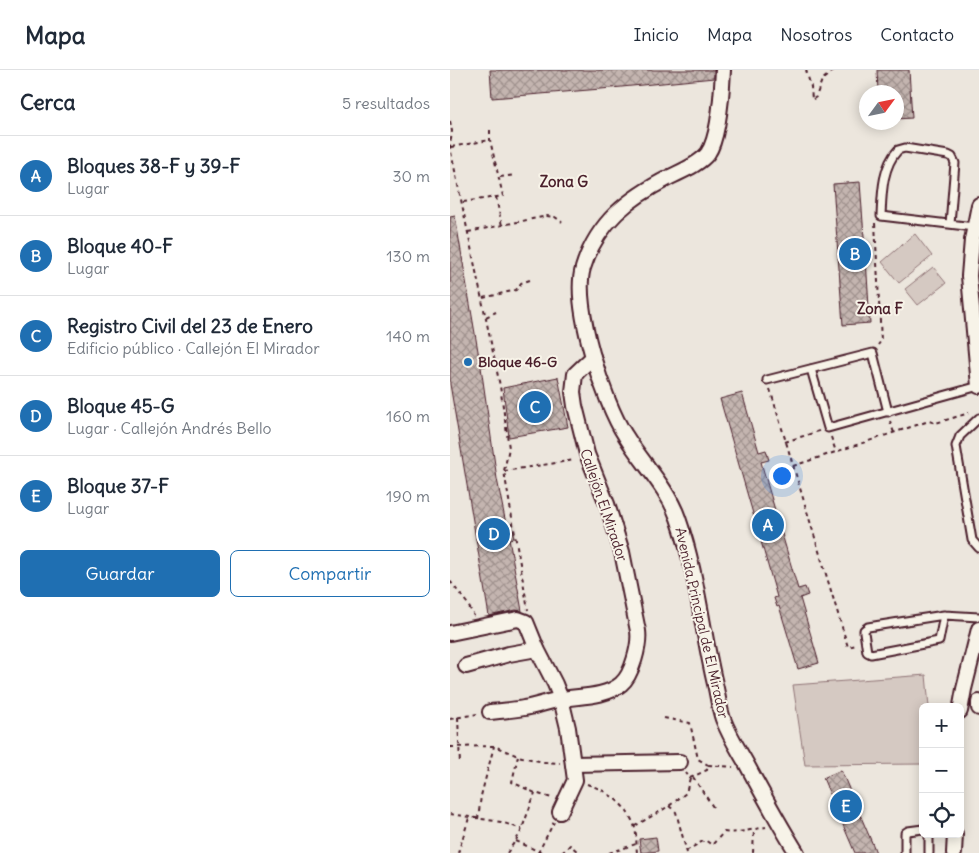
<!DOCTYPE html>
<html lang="es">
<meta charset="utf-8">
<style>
:root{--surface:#fff;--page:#f6f6f7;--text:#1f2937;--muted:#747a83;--line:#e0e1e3;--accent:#1f6fb2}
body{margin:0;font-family:Delius,sans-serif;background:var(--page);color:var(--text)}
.controls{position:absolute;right:15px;bottom:15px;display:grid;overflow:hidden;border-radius:8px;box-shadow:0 2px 12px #0003}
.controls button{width:45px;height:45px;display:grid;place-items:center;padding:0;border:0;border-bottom:1px solid var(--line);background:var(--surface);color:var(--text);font:25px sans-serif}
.compass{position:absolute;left:409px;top:15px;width:45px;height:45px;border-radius:50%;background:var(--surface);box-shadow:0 2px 12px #0003;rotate:57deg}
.you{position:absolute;left:331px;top:405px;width:18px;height:18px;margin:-12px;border:4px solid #fff;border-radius:50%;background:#1a73e8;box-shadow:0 0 0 8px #1a73e833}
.badge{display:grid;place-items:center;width:32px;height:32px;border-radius:50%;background:var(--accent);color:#fff;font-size:16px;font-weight:700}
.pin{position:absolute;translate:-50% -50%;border:2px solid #fff;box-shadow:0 1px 5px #0006}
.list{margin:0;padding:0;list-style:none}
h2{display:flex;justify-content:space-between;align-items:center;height:65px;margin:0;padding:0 20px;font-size:21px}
h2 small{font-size:16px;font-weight:400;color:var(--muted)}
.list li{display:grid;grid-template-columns:32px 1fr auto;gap:15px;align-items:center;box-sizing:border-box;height:80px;padding:0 20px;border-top:1px solid var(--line)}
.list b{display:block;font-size:19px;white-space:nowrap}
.list p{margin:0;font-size:16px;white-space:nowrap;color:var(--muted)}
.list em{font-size:16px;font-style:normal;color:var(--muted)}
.actions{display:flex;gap:10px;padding:15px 20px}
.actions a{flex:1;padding:11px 0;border:1px solid var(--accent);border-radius:8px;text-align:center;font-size:18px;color:var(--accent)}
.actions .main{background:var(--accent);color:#fff}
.icon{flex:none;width:28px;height:28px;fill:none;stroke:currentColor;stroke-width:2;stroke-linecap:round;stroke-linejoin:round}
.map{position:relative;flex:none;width:529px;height:783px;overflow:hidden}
header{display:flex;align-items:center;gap:30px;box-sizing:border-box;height:70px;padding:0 25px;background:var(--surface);border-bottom:1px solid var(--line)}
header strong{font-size:24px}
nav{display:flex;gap:28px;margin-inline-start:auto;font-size:18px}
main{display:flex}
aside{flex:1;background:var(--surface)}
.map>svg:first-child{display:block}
.park{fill:#d5c9c2;stroke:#907476}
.building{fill:url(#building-cross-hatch);stroke:#4a1f2b}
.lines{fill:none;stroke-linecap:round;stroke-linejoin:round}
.lane-casing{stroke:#4a1f2b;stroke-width:11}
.street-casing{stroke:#4a1f2b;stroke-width:18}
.path{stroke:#4a1f2b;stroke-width:2;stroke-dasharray:4 4;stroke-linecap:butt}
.lane{stroke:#f7f3e8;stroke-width:7}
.street{stroke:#f7f3e8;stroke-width:14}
.poi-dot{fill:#1f6fb2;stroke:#f7f3e8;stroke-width:2}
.labels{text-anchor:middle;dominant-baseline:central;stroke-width:4;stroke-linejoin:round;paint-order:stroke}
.poi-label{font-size:14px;font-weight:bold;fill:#4a1f2b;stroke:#f7f3e8;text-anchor:start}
.street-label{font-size:14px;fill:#4a1f2b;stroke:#f7f3e8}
.neighbourhood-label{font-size:15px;font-weight:bold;fill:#4a1f2b;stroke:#f7f3e8}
</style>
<header>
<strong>Mapa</strong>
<nav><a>Inicio</a><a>Mapa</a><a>Nosotros</a><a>Contacto</a></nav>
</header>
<main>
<aside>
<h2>Cerca<small>5 resultados</small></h2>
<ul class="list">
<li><span class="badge">A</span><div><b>Bloques 38-F y 39-F</b><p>Lugar</p></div><em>30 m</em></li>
<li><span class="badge">B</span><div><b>Bloque 40-F</b><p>Lugar</p></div><em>130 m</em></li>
<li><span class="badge">C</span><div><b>Registro Civil del 23 de Enero</b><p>Edificio público · Callejón El Mirador</p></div><em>140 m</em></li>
<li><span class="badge">D</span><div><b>Bloque 45-G</b><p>Lugar · Callejón Andrés Bello</p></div><em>160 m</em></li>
<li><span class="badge">E</span><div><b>Bloque 37-F</b><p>Lugar</p></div><em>190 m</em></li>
</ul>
<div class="actions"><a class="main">Guardar</a><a>Compartir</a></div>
</aside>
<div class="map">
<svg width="529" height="783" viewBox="0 0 529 783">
<defs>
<pattern id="building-cross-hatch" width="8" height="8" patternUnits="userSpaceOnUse" patternTransform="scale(1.25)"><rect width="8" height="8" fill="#c4b5b0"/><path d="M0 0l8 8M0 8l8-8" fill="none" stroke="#a1938f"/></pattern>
</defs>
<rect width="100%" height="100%" fill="#ece6dd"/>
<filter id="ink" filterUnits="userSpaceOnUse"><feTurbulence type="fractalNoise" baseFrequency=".02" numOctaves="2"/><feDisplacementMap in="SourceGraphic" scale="10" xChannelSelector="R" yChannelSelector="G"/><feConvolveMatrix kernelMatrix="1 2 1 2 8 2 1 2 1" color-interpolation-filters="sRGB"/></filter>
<g filter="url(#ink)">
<g class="park">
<polygon points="465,164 482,186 449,213 432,192"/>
<polygon points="483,197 496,213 468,235 455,219"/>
<polygon points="476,605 479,637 473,637 473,694 355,695 343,615"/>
</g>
<g class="building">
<polygon points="40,0 264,0 264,8 151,19 42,28"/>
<polygon points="427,0 459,0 462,48 446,49 446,22 428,22"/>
<polygon points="410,112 415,180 421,179 421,189 416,189 420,253 393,255 383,114"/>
<polygon points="5,146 29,287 35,286 36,296 31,297 47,409 57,459 62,458 64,468 59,469 72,541 66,540 39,546 0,314 0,147"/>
<polygon points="108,307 118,357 59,367 53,318"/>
<polygon points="292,323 309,382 316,380 319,390 311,392 348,519 355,517 358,525 350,528 369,593 348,599 329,536 327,537 324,528 327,527 270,329"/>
<polygon points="391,700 423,775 426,783 405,783 373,708"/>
<polygon points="206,767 208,781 191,783 189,769"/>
</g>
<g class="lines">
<g class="lane-casing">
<g id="lane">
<path d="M500,154L505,93L502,87L498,85L455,78L448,80C432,97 432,124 431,146L524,157"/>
<polyline points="361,299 378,358 529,316"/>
<polyline points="317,310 423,283 438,342"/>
<polyline points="529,348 510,366 506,376 522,470 529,478"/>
<polyline points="494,545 489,571 421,584 417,582 414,562 414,560 418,557 494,545 529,547"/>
<polyline points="479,764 479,783"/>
<polyline points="455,783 455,763 458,761 473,759"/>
</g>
</g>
<g class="street-casing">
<g id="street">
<path d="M273,0C272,20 269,67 258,83C250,94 232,101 220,107C179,128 147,152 133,198C122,235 154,333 175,365C192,393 217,417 228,448C247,502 252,560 265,614C268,626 269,638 273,649C279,665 288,679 296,693C312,723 329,754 347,783"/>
<polyline points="529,135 522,170 519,206 529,316"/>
<polyline points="0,563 68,549 76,552 87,579 105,614 111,629 118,658 125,710 110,742"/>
<polyline points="16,596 59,584 87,579"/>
<polyline points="529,632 529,638"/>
<polyline points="510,641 514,619 529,559"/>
<path d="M40,642C51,641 63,640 74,638C87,636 99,631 112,629C130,626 156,627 171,614C182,605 190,575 188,561L172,482L157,434L137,384L125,336L123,322L125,304L143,287"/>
<polyline points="123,694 230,692"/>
<polyline points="504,783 505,764"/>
</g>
</g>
<g class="path">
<polyline points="356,0 361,17 362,30 366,27 372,10 384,0"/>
<polyline points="0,51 2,61 0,77 50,316 59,378 54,401 78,540"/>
<polyline points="1,77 40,70"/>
<polyline points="50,107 65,105"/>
<polyline points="46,127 52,156"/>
<polyline points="13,132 53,126 40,70 40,57"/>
<polyline points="425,153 431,271 428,275"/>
<polyline points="18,162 97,146 105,147 112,152"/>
<polyline points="33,228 66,220 71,213 80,210"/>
<polyline points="36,247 46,242"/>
<polyline points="320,319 398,577 406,575"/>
<polyline points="440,351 444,363"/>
<polyline points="381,367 386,382"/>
<polyline points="335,372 369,361"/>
<polyline points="343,396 479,351 486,353 519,343"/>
<polyline points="54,401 125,390"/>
<polyline points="0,511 17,533 24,546"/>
<polyline points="8,647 10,695"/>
<polyline points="214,648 240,653 248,689 258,695"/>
<polyline points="0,649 27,644"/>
<polyline points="0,677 44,676 68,686 93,692 110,693"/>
<polyline points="68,686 62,712 85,723 102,728"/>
<polyline points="243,707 265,740"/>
<polyline points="240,708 257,700 258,695 283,697"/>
<path d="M137,714C158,721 176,734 184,755C187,763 186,774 187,783"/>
<polyline points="219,736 226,742 237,783"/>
<polyline points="0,744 51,752 72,759"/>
<polyline points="28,749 31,726 44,676"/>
<polyline points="185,756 219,736 236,723 240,708 236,703"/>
<polyline points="66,771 92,783"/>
<path d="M236,781L255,770L262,775L274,762C284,764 305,759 316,757"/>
<polyline points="8,783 19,748"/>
<polyline points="57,783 70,764 85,723"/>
<polyline points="88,783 104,752"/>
<polyline points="112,783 120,775 129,783"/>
<polyline points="159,783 186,774"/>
<polyline points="303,783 304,760"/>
</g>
<use href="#lane" class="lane"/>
<use href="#street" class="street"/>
</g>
</g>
<circle class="poi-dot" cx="18" cy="292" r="5"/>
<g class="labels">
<g class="poi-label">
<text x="28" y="292">Bloque 46-G</text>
</g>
<g class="street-label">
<text transform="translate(154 435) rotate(71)">Callejón El Mirador</text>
<text transform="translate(252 553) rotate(77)">Avenida Principal de El Mirador</text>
</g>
<g class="neighbourhood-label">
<text x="114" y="111">Zona G</text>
<text x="430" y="238">Zona F</text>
</g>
</g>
</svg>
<div class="controls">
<button>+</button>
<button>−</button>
<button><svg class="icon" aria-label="locate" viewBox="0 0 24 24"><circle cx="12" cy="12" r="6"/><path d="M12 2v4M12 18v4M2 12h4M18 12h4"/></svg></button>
</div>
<svg class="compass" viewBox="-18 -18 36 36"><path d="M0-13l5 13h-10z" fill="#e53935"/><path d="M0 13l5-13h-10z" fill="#747a83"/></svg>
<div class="you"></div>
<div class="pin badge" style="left:318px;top:455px">A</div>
<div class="pin badge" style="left:405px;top:184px">B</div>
<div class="pin badge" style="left:85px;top:337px">C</div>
<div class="pin badge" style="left:44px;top:464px">D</div>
<div class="pin badge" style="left:396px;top:736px">E</div>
</div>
</main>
